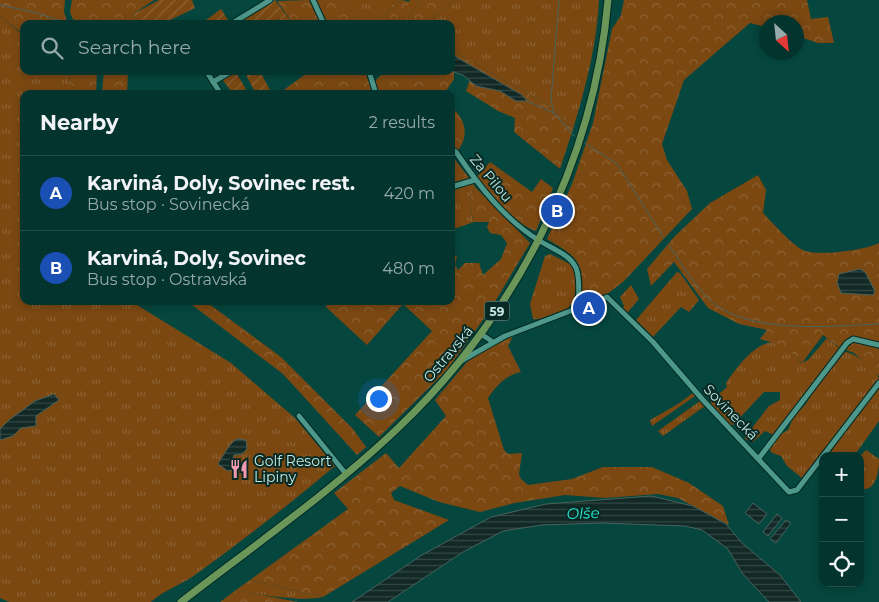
<!DOCTYPE html>
<meta charset="utf-8">
<style>
:root{--surface:#04342e;--page:#0d3c36;--text:#f1f3f6;--muted:#97aaaa;--line:#254f4a;--accent:#f19ab2}
body{margin:0;font-family:Montserrat,sans-serif;background:var(--page);color:var(--text)}
.controls{position:absolute;right:15px;bottom:15px;display:grid;overflow:hidden;border-radius:10px;box-shadow:0 2px 8px #0003}
.controls button{width:45px;height:45px;display:grid;place-items:center;padding:0;border:0;border-bottom:1px solid var(--line);background:var(--surface);color:var(--text);font:25px sans-serif}
.compass{position:absolute;left:759px;top:15px;width:45px;height:45px;border-radius:50%;background:var(--surface);box-shadow:0 2px 8px #0003;rotate:153deg}
.you{position:absolute;left:378px;top:398px;width:18px;height:18px;margin:-12px;border:4px solid #fff;border-radius:50%;background:#1a73e8;box-shadow:0 0 0 8px #1a73e833}
.badge{display:grid;place-items:center;width:32px;height:32px;border-radius:50%;background:var(--accent);color:#fff;font-size:16px;font-weight:700}
.pin{position:absolute;translate:-50% -50%;border:2px solid #fff;box-shadow:0 1px 5px #0006}
.list{margin:0;padding:0;list-style:none}
h2{display:flex;justify-content:space-between;align-items:center;height:65px;margin:0;padding:0 20px;font-size:21px}
h2 small{font-size:16px;font-weight:400;color:var(--muted)}
.list li{display:grid;grid-template-columns:32px 1fr auto;gap:15px;align-items:center;box-sizing:border-box;height:75px;padding:0 20px;border-top:1px solid var(--line)}
.list b{display:block;font-size:19px;white-space:nowrap}
.list p{margin:0;font-size:16px;white-space:nowrap;color:var(--muted)}
.list em{font-size:16px;font-style:normal;color:var(--muted)}
.icon{flex:none;width:28px;height:28px;fill:none;stroke:currentColor;stroke-width:2;stroke-linecap:round;stroke-linejoin:round}
.map{position:relative;flex:none;width:879px;height:602px;overflow:hidden}
.search{position:absolute;background:var(--surface);box-shadow:0 2px 8px #0003;left:20px;top:20px;width:435px;height:55px;display:flex;align-items:center;gap:12px;box-sizing:border-box;padding:0 18px;border-radius:10px;color:var(--muted);font-size:19px}
.panel{position:absolute;background:var(--surface);box-shadow:0 2px 8px #0003;left:20px;top:90px;width:435px;height:215px;border-radius:10px}
.map>svg:first-child{display:block}
.grass{fill:url(#grass-tufts)}
.forest{fill:url(#forest-crowns)}
.garden{fill:url(#garden-furrows)}
.water{fill:url(#water-rules);stroke:#48635e}
.lines{fill:none;stroke-linecap:round;stroke-linejoin:round}
.stream{stroke:#48635e;stroke-width:1}
.minor-casing{stroke:#002a24;stroke-width:7}
.major-casing{stroke:#002a24;stroke-width:9}
.minor{stroke:#4e978b;stroke-width:5}
.major{stroke:#6b965a;stroke-width:7}
.labels{text-anchor:middle;dominant-baseline:central;stroke-width:4;stroke-linejoin:round;paint-order:stroke}
.shield{fill:#082924;stroke:#8dafa9;stroke-width:1}
.shield-label{font-size:12px;font-weight:bold;fill:#c6e9e2}
.street-label{font-size:14px;fill:#c6e9e2;stroke:#082924}
.poi-label{font-size:14px;fill:#c6e9e2;stroke:#082924;text-anchor:start}
.water-label{font-size:15px;font-style:italic;fill:#28ead3;stroke:#082924}
</style>
<div class="map">
<svg width="879" height="602" viewBox="0 0 879 602">
<defs>
<pattern id="grass-tufts" width="24" height="20" patternUnits="userSpaceOnUse" patternTransform="scale(1.25)"><rect width="24" height="20" fill="#7b4812"/><path d="M3 7l-1-3M5 7V3M7 7l1-3M15 17l-1-3M17 17v-4M19 17l1-3" fill="none" stroke="#8c6234"/></pattern>
<pattern id="forest-crowns" width="20" height="18" patternUnits="userSpaceOnUse" patternTransform="scale(1.25)"><rect width="20" height="18" fill="#7b4812"/><path d="M2 6a3 3 0 1 1 6 0M12 15a3 3 0 1 1 6 0" fill="none" stroke="#8c6234"/></pattern>
<pattern id="garden-furrows" width="10" height="10" patternUnits="userSpaceOnUse" patternTransform="scale(1.25)"><rect width="10" height="10" fill="#7b4812"/><path d="M-1 1l2-2M0 10L10 0M9 11l2-2" fill="none" stroke="#8c6234"/></pattern>
<pattern id="water-rules" width="6" height="5" patternUnits="userSpaceOnUse" patternTransform="scale(1.25)"><rect width="6" height="5" fill="#122925"/><path d="M0 2.5h6" fill="none" stroke="#334844"/></pattern>
</defs>
<rect width="100%" height="100%" fill="#05463e"/>
<g class="grass">
<polygon points="343,0 402,0 372,24 359,23"/>
<polygon points="410,0 420,0 405,24 395,24"/>
<path d="M455,0H599C597,44 586,86 573,129L548,105L451,50V24H424Z"/>
<path d="M0,16L24,36V71H72L68,78L76,94H24V301H134L137,305L231,363L295,418L335,466C291,503 246,538 199,572C184,584 165,589 151,602H9L0,598Z"/>
<path d="M473,184L475,187C467,200 470,208 474,222L451,230V191Z"/>
<path d="M550,254L572,265C578,277 578,300 567,309C563,312 559,312 555,314C548,317 541,320 533,319L530,304L545,256Z"/>
<polygon points="677,272 680,273 699,300 689,312 681,307 653,337 636,320"/>
<polygon points="631,285 639,299 626,314 622,309 624,306 620,297"/>
<path d="M827,338L840,349L774,435L765,431L753,442L745,439V437L769,406L780,400V392H764L733,425H730L711,405V401L727,387L726,383C739,365 764,328 789,348C794,352 797,358 801,363L808,360Z"/>
<path d="M845,352C854,352 879,371 879,379L802,478L787,466L781,456L772,453L769,448L778,436L788,430L794,416L805,405L819,383Z"/>
<polygon points="879,387 879,421 854,456 826,456"/>
<polygon points="693,393 695,396 652,426 650,420 678,404"/>
<polygon points="700,401 705,406 663,436 658,431"/>
<path d="M866,450L879,459C879,470 876,494 860,488V456Z"/>
<path d="M250,580L323,597C304,602 259,595 236,590Z"/>
</g>
<g class="forest">
<polygon points="0,0 65,0 64,12 68,24 24,24 24,35 0,16"/>
<polygon points="72,0 154,0 133,14 136,20 128,24 75,24 70,12"/>
<polygon points="309,0 321,24 292,22 277,1"/>
<polygon points="316,0 343,0 360,24 328,24"/>
<polygon points="402,0 410,2 395,24 372,24"/>
<polygon points="420,0 455,0 424,24 405,24"/>
<path d="M624,0H807L811,19L828,17L834,43H818L797,36L796,22H766V27L750,23L684,80L662,144L667,160L687,191L692,209L623,282L607,294L581,304C583,263 583,260 547,239L572,184L593,123L612,29L621,15Z"/>
<polygon points="451,50 548,105 573,129 560,169 514,132 515,118 498,111 466,91 470,80 476,86 500,91 516,101 527,100 451,54"/>
<polygon points="72,71 97,71 96,94 76,94 68,78"/>
<polygon points="104,71 128,71 127,94 102,94"/>
<polygon points="310,71 365,71 373,94 278,94"/>
<polygon points="385,71 417,71 430,74 451,71 454,72 454,79 444,94 379,94 375,81"/>
<path d="M451,107C469,122 469,140 453,157L469,178L451,183Z"/>
<path d="M490,162L532,192L541,179L553,188L536,231C512,223 493,196 477,177Z"/>
<path d="M758,175L766,190L763,213C772,222 793,246 803,250C816,257 866,250 879,243V340L877,348L879,349V376L854,353L840,348L823,335L802,363L787,347L760,339L767,330L739,324L708,308L674,262L651,286L647,269L675,236L710,203Z"/>
<path d="M475,187L530,243L490,310L447,370L379,437L355,415L432,331L403,304L367,345L326,307L328,301H451V254L457,256L455,265L458,270L465,263H479L483,275L501,259L507,243L501,235L490,233L487,227L489,222H474C470,208 467,200 475,187Z"/>
<polygon points="187,301 205,301 281,357 353,429 366,447 357,455 283,374"/>
<path d="M513,336L508,346L521,372C506,375 496,386 488,398L504,450L508,454L522,453L519,474L521,479L528,485L572,479L603,467H652L689,483L723,506L729,525L678,498L658,494L605,498L565,495L515,503L480,512L439,502L400,486L391,493L394,500L449,520L323,597L250,580L348,509L334,493L386,453L399,468L446,416L435,400L467,362L488,348Z"/>
<polygon points="236,590 298,602 220,602"/>
</g>
<g class="garden">
<polygon points="159,0 192,0 195,8 162,24 128,24 136,20 133,14"/>
<polygon points="275,0 290,20 283,24 279,19 272,24 235,24"/>
<polygon points="221,9 230,23 208,24 206,20"/>
<polygon points="235,71 246,89 238,94 233,94 222,79"/>
<polygon points="244,71 260,71 272,94 256,94"/>
</g>
<g class="water">
<polygon points="451,54 522,95 527,101 516,101 500,91 476,86 463,75 451,71"/>
<polygon points="860,269 865,272 875,291 873,295 841,293 837,283 839,274"/>
<polygon points="54,394 59,400 36,416 36,426 21,428 13,436 0,440 0,429 9,420 35,401"/>
<path d="M237,439L246,440L247,449L242,454L234,455L232,460L233,469L228,471L218,464C222,458 230,442 237,439Z"/>
<polygon points="651,496 693,506 726,524 742,543 780,575 801,602 769,602 742,573 728,549 702,530 685,526 601,523 542,525 503,531 463,552 388,602 352,602 422,555 491,517 546,504"/>
<polygon points="753,503 767,514 759,524 745,513"/>
<polygon points="777,514 782,518 768,536 763,532"/>
<polygon points="786,520 791,523 776,543 770,539"/>
</g>
<g class="lines">
<g class="stream">
<polyline points="559,0 551,100 554,113 574,136"/>
<polyline points="0,5 37,13 70,24"/>
<polyline points="527,101 554,113"/>
<polyline points="585,143 617,164 664,238"/>
<path d="M669,245C682,264 694,285 711,301C750,335 831,326 879,324"/>
</g>
<g class="minor-casing">
<g id="minor">
<polyline points="313,0 324,24"/>
<polyline points="231,24 270,0"/>
<polyline points="206,71 221,94"/>
<polyline points="369,71 376,94"/>
<polyline points="213,82 232,71"/>
<path d="M451,149L456,152C479,186 505,220 540,241C552,249 570,254 576,268C581,280 578,298 578,310"/>
<polyline points="451,187 475,180"/>
<polyline points="481,334 493,342"/>
<polyline points="461,361 505,336 607,297 653,342 703,400 789,492 797,490 823,456"/>
<polyline points="299,416 346,474"/>
<polyline points="823,456 879,383"/>
<polyline points="759,458 847,343 853,339 879,345"/>
</g>
</g>
<g class="major-casing">
<path id="major" d="M181,602C252,547 332,491 397,429C515,317 594,163 608,0"/>
</g>
<use href="#minor" class="minor"/>
<use href="#major" class="major"/>
</g>
<defs>
<g id="restaurant-bare" transform="scale(1.5)"><path d="M-5-6h1v4h1v-4h1v4h1v-4h1v5L-1.5 .5V6h-2V.5L-5-1ZM5-6V6H3V1.5H1.5Q1.5-4 5-6Z" fill="#f19ab2" stroke="#082924" stroke-width="2.5" paint-order="stroke"/></g>
</defs>
<g fill-rule="evenodd">
<use href="#restaurant-bare" x="239" y="469"/>
</g>
<g class="labels">
<rect class="shield" x="484.5" y="301.5" width="25" height="19" rx="4"/>
<g class="shield-label">
<text x="497" y="311">59</text>
</g>
<g class="street-label">
<text transform="translate(491 178) rotate(50)">Za Pilou</text>
<text transform="translate(448 354) rotate(-50)">Ostravská</text>
<text transform="translate(731 412) rotate(46)">Sovinecká</text>
</g>
<g class="poi-label">
<text x="254" y="461">Golf Resort<tspan x="254" dy="16">Lipiny</tspan></text>
</g>
<g class="water-label">
<text transform="translate(583 513) rotate(-2)">Olše</text>
</g>
</g>
</svg>
<div class="controls">
<button>+</button>
<button>−</button>
<button><svg class="icon" aria-label="locate" viewBox="0 0 24 24"><circle cx="12" cy="12" r="6"/><path d="M12 2v4M12 18v4M2 12h4M18 12h4"/></svg></button>
</div>
<svg class="compass" viewBox="-18 -18 36 36"><path d="M0-13l5 13h-10z" fill="#e53935"/><path d="M0 13l5-13h-10z" fill="#97aaaa"/></svg>
<div class="you"></div>
<div class="pin badge" style="left:589px;top:308px;background:#1a4fb4">A</div>
<div class="pin badge" style="left:557px;top:211px;background:#1a4fb4">B</div>
<div class="search"><svg class="icon" aria-label="search" viewBox="0 0 24 24"><circle cx="10" cy="10" r="6"/><path d="M15 15l6 6"/></svg>Search here</div>
<section class="panel">
<h2>Nearby<small>2 results</small></h2>
<ul class="list">
<li><span class="badge" style="background:#1a4fb4">A</span><div><b>Karviná, Doly, Sovinec rest.</b><p>Bus stop · Sovinecká</p></div><em>420 m</em></li>
<li><span class="badge" style="background:#1a4fb4">B</span><div><b>Karviná, Doly, Sovinec</b><p>Bus stop · Ostravská</p></div><em>480 m</em></li>
</ul>
</section>
</div>
